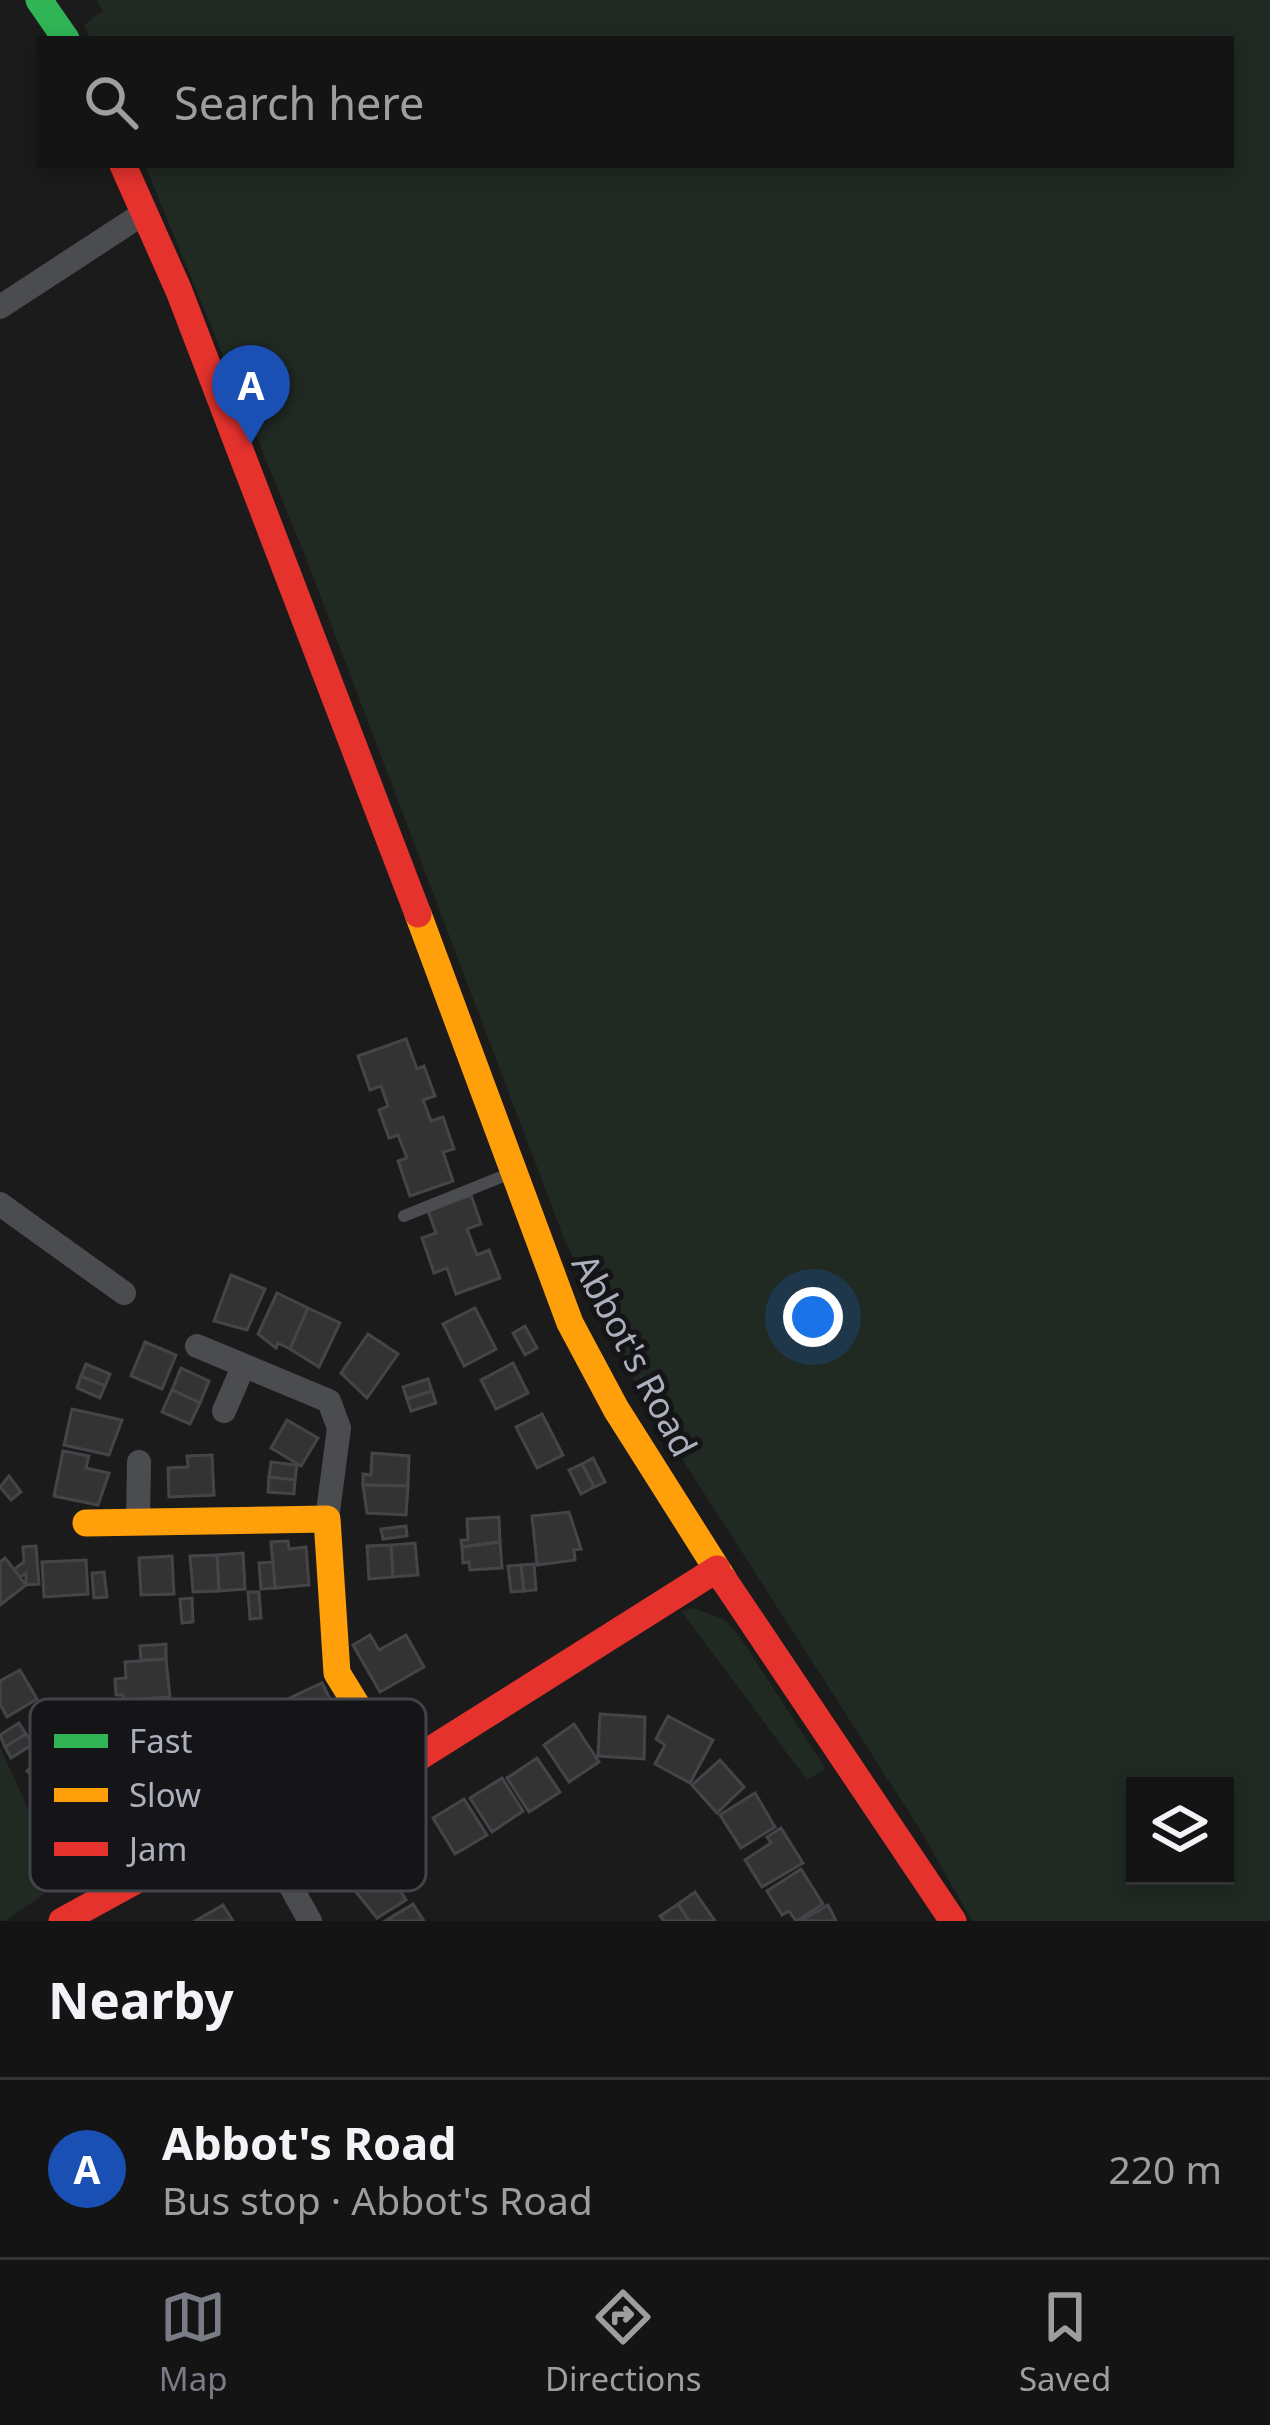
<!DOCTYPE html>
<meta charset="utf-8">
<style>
:root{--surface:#141415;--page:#1d1d1e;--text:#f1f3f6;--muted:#9d9ea0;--line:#333334;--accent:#797c84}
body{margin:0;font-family:"Noto Sans",sans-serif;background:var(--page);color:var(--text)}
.controls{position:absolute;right:36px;bottom:36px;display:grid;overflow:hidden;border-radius:0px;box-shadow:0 6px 18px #0003}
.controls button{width:108px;height:108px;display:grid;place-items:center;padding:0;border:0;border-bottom:3px solid var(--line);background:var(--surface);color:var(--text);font:60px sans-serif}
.you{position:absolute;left:813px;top:1317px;width:42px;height:42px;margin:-30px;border:9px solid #fff;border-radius:50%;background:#1a73e8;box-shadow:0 0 0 18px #1a73e833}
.badge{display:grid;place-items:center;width:78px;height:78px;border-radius:50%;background:var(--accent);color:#fff;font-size:39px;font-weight:700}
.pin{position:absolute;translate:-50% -99px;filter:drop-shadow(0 3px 6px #0008)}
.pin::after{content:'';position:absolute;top:63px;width:42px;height:36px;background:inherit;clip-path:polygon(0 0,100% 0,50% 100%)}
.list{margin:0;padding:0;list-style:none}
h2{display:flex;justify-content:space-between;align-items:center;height:156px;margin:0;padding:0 48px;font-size:51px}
h2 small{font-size:39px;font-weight:400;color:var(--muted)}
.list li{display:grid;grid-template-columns:78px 1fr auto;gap:36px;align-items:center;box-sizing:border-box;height:180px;padding:0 48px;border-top:3px solid var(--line)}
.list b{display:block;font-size:45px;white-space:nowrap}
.list p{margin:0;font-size:39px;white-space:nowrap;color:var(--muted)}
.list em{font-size:39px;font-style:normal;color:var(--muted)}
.icon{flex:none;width:66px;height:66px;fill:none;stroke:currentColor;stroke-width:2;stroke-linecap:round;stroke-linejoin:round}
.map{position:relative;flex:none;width:1270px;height:1921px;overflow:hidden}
.search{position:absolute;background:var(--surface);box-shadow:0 6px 18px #0003;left:36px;right:36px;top:36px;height:132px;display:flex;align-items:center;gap:30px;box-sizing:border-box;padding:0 42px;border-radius:0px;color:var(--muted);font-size:45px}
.sheet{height:336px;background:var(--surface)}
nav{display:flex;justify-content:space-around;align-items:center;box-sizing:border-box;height:168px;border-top:3px solid var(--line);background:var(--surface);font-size:33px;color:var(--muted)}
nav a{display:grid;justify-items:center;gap:6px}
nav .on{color:var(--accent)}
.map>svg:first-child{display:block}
.green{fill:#212923;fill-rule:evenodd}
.building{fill:#333334;stroke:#444548;stroke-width:3}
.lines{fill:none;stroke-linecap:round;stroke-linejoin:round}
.lane{stroke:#4b4c4f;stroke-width:12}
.street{stroke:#4b4c4f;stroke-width:24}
.fast{stroke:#30b455;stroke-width:27}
.slow{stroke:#ff9f0a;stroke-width:27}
.jam{stroke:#e5322d;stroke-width:27}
.labels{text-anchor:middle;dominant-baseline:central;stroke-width:10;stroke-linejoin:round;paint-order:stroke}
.street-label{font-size:36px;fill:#acb0bc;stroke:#151518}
.key{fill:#151518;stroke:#424449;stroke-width:3}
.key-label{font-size:33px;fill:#acb0bc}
</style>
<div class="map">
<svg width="1270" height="1921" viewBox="0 0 1270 1921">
<rect width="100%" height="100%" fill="#1b1b1c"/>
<g class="green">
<path d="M96,0H1270V1921H972L919,1828L643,1398L565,1241L304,553L145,165H1231V39H90L84,25L103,11ZM1135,1786H1225V1876H1135Z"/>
<polygon points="693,1608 724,1619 738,1634 826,1769 807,1780 681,1611"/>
<polygon points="0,1747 30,1813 106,1864 53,1888 5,1921 0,1921"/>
</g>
<g class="building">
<polygon points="406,1039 417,1069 424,1066 435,1096 423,1100 431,1121 443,1117 454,1149 443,1152 453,1181 410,1196 398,1161 407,1158 398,1135 389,1138 379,1110 388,1106 381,1086 370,1090 358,1056"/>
<polygon points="471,1195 481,1224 467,1229 477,1255 489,1250 500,1278 456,1294 447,1268 434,1273 422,1238 436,1233 428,1211"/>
<polygon points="231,1275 265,1289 247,1330 214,1321"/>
<polygon points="277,1293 308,1308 290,1349 278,1343 276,1348 258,1334"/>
<polygon points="308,1308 340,1323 319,1367 290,1349"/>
<polygon points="475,1308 496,1349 464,1366 443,1324"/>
<polygon points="525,1326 537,1348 525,1355 513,1333"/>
<polygon points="368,1334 398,1354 367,1398 341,1373"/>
<polygon points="145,1342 176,1355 162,1389 131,1376"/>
<polygon points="513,1363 528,1393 496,1409 481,1380"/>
<polygon points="86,1364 110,1374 105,1386 81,1376"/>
<polygon points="181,1368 209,1381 200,1403 172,1390"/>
<polygon points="81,1376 105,1386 100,1398 77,1388"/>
<polygon points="428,1379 432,1391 407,1399 403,1387"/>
<polygon points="172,1390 200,1403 190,1424 162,1412"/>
<polygon points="432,1391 436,1403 411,1411 407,1399"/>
<polygon points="72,1409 122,1420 109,1455 64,1445"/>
<polygon points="542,1414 563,1455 537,1468 516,1427"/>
<polygon points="287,1420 318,1438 301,1466 271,1448"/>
<polygon points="63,1451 89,1456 86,1468 109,1473 98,1505 54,1496"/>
<polygon points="372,1453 409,1456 408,1486 363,1485 363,1474 371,1475"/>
<polygon points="212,1455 214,1495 169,1497 168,1468 188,1467 187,1456"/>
<polygon points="593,1458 605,1482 594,1487 582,1464"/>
<polygon points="271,1462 297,1465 295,1480 269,1477"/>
<polygon points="582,1464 594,1487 581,1494 569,1470"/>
<polygon points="9,1476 21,1492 11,1500 0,1487"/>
<polygon points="269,1477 295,1480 294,1494 268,1492"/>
<polygon points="363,1485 408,1486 406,1515 367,1513"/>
<polygon points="569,1512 581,1549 574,1550 575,1560 537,1565 532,1516"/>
<polygon points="499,1517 500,1542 462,1547 461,1540 468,1540 467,1519"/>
<polygon points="406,1526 407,1536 383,1539 381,1529"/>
<polygon points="288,1541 289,1549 306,1547 309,1585 275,1588 271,1542"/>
<polygon points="500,1542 502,1568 470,1570 469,1562 463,1563 462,1547"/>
<polygon points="415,1543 418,1575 393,1577 391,1545"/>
<polygon points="391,1545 393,1577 369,1579 367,1546"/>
<polygon points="36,1546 39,1584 26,1585 26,1573 19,1578 13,1570 24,1562 23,1547"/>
<polygon points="243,1553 245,1589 219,1591 217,1555"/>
<polygon points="217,1555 219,1591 193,1592 190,1556"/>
<polygon points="172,1556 174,1594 141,1595 139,1558"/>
<polygon points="5,1558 26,1585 0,1605 0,1562"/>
<polygon points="86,1560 88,1594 44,1597 42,1562"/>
<polygon points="273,1562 275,1588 261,1589 259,1563"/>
<polygon points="534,1564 536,1590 524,1591 521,1565"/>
<polygon points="521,1565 524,1591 511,1592 508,1566"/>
<polygon points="104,1572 107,1597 94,1598 92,1573"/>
<polygon points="248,1592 259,1592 261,1618 250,1619"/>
<polygon points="192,1598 193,1622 182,1623 180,1599"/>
<polygon points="370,1635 379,1650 406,1635 424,1667 380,1692 353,1645"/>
<polygon points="166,1644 166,1659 141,1660 140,1646"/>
<polygon points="166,1659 170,1697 124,1700 123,1695 116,1695 115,1679 126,1678 125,1662"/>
<polygon points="20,1670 37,1699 7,1717 0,1704 0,1681"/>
<polygon points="322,1683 338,1715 295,1735 279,1703"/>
<polygon points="600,1714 645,1717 644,1759 598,1756"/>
<polygon points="668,1716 713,1740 690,1783 655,1764 665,1745 656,1739"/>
<polygon points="19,1723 26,1734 5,1747 0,1735"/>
<polygon points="574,1724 599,1762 569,1782 544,1745"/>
<polygon points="26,1734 33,1744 11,1758 5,1747"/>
<polygon points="51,1744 74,1765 52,1791 27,1771"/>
<polygon points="537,1758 560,1792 529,1812 507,1778"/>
<polygon points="720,1760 744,1787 717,1813 692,1785"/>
<polygon points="502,1778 523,1811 492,1832 470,1798"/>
<polygon points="755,1793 775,1827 741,1848 720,1815"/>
<polygon points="464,1799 487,1835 455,1854 433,1818"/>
<polygon points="781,1828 803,1863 762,1887 745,1860 771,1843 767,1837"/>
<polygon points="385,1865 406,1900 377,1918 351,1886"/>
<polygon points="801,1869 823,1904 796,1921 789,1911 782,1915 767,1891"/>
<polygon points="695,1892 715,1921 689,1921 678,1904"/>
<polygon points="413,1904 424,1921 385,1921"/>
<polygon points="678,1904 689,1921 664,1921 660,1916"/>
<polygon points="223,1905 233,1921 195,1921"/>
<polygon points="828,1905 836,1921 800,1921"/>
</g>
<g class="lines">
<polyline class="lane" points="404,1216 511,1173"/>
<g class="street">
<polyline points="0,307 144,213"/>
<polyline points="0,1204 124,1293"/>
<polyline points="197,1346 329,1401 339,1428 327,1519"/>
<polyline points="224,1411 243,1367"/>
<polyline points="138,1522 139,1462"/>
<polyline points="262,1835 310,1921"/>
</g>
<polyline class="fast" points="39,0 66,39"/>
<g class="slow">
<polyline points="418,914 570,1323 616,1409 724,1580"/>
<polyline points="86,1523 327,1519 337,1673 397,1771"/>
</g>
<g class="jam">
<polyline points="123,165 179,291 418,914"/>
<polyline points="724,1580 953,1921"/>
<polyline points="62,1921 168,1863 262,1835 397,1771 717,1569"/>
</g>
</g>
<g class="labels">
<g class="street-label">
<text transform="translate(635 1355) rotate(62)">Abbot's Road</text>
</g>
</g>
<rect x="30" y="1699" width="396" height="192" rx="18" class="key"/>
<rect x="54" y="1734" width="54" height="14" fill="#30b455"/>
<rect x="54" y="1788" width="54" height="14" fill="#ff9f0a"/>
<rect x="54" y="1842" width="54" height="14" fill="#e5322d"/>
<g class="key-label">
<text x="129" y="1753">Fast</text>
<text x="129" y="1807">Slow</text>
<text x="129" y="1861">Jam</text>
</g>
</svg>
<div class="controls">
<button><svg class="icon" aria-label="layers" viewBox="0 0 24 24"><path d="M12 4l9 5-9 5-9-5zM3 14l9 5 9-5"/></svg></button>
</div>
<div class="you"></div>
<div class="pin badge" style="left:251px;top:444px;background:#1a4fb4">A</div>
<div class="search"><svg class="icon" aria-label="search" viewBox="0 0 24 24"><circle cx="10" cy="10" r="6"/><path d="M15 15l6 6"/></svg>Search here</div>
</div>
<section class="sheet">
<h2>Nearby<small></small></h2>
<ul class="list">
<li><span class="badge" style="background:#1a4fb4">A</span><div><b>Abbot's Road</b><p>Bus stop · Abbot's Road</p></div><em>220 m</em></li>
</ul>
</section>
<nav>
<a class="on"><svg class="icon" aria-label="map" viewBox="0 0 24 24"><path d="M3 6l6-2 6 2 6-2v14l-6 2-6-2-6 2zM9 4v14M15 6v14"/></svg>Map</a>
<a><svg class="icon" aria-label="directions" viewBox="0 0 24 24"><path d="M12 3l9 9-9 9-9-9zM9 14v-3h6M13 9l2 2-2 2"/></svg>Directions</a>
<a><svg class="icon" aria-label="saved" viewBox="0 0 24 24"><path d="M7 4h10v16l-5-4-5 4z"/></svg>Saved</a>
</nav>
